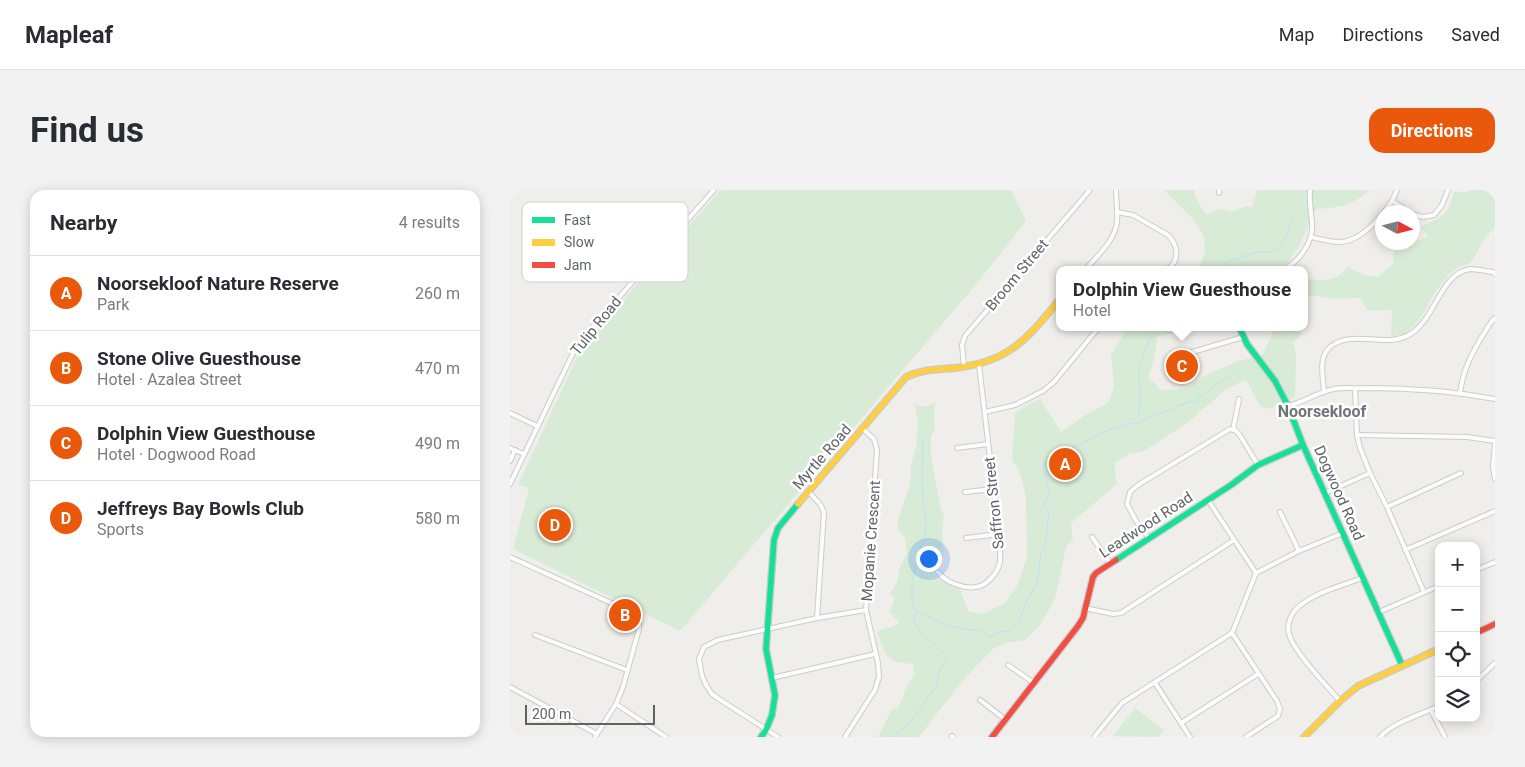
<!DOCTYPE html>
<meta charset="utf-8">
<style>
:root{--surface:#fff;--page:#f2f2f3;--text:#2b2b33;--muted:#7c7c81;--line:#e1e1e2;--accent:#ea580c}
body{margin:0;font-family:Roboto,sans-serif;background:var(--page);color:var(--text)}
.controls{position:absolute;right:15px;bottom:15px;display:grid;overflow:hidden;border-radius:10px;box-shadow:0 2px 12px #0003}
.controls button{width:45px;height:45px;display:grid;place-items:center;padding:0;border:0;border-bottom:1px solid var(--line);background:var(--surface);color:var(--text);font:25px sans-serif}
.compass{position:absolute;left:865px;top:15px;width:45px;height:45px;border-radius:50%;background:var(--surface);box-shadow:0 2px 12px #0003;rotate:97deg}
.scale{position:absolute;left:15px;bottom:12px;width:130px;box-sizing:border-box;padding-left:5px;border:2px solid #5f6368;border-top:0;font-size:14px;line-height:18px;white-space:nowrap;color:#5f6368;-webkit-text-stroke:4px #fff;paint-order:stroke}
.you{position:absolute;left:418px;top:368px;width:18px;height:18px;margin:-12px;border:4px solid #fff;border-radius:50%;background:#1a73e8;box-shadow:0 0 0 8px #1a73e833}
.badge{display:grid;place-items:center;width:32px;height:32px;border-radius:50%;background:var(--accent);color:#fff;font-size:16px;font-weight:700}
.pin{position:absolute;translate:-50% -50%;border:2px solid #fff;box-shadow:0 1px 5px #0006}
.popup{position:absolute;left:546px;top:76px;width:252px;height:65px;box-sizing:border-box;display:grid;place-content:center;border-radius:10px;background:var(--surface);filter:drop-shadow(0 1px 4px #0005);font-size:16px;white-space:nowrap;color:var(--muted)}
.popup b{font-size:19px;color:var(--text)}
.popup::after{content:'';position:absolute;left:50%;top:100%;margin-left:-10px;border:10px solid transparent;border-top-color:var(--surface)}
.list{margin:0;padding:0;list-style:none}
h2{display:flex;justify-content:space-between;align-items:center;height:65px;margin:0;padding:0 20px;font-size:21px}
h2 small{font-size:16px;font-weight:400;color:var(--muted)}
.list li{display:grid;grid-template-columns:32px 1fr auto;gap:15px;align-items:center;box-sizing:border-box;height:75px;padding:0 20px;border-top:1px solid var(--line)}
.list b{display:block;font-size:19px;white-space:nowrap}
.list p{margin:0;font-size:16px;white-space:nowrap;color:var(--muted)}
.list em{font-size:16px;font-style:normal;color:var(--muted)}
.icon{flex:none;width:28px;height:28px;fill:none;stroke:currentColor;stroke-width:2;stroke-linecap:round;stroke-linejoin:round}
.map{position:relative;flex:none;width:985px;height:547px;overflow:hidden;border-radius:15px}
header{display:flex;align-items:center;gap:30px;box-sizing:border-box;height:70px;padding:0 25px;background:var(--surface);border-bottom:1px solid var(--line)}
header strong{font-size:24px}
nav{display:flex;gap:28px;margin-inline-start:auto;font-size:18px}
.intro{display:flex;align-items:center;justify-content:space-between;box-sizing:border-box;height:120px;padding:0 30px}
h1{margin:0;font-size:35px}
.button{padding:12px 22px;border-radius:15px;background:var(--accent);color:#fff;font-size:18px;font-weight:700}
main{display:flex;gap:30px;padding:0 30px}
aside{flex:1;background:var(--surface);border-radius:15px;box-shadow:0 2px 12px #0003}
.map>svg:first-child{display:block}
.green{fill:#d8ebd6}
.lines{fill:none;stroke-linecap:round;stroke-linejoin:round}
.stream{stroke:#bfe0f9;stroke-width:1}
.street-casing{stroke:#cbcccc;stroke-width:6}
.fast-casing{stroke:#cacacb;stroke-width:8}
.slow-casing{stroke:#cacacb;stroke-width:8}
.jam-casing{stroke:#cacacb;stroke-width:8}
.street{stroke:#fdfcfc;stroke-width:4}
.fast{stroke:#16e098;stroke-width:5.5}
.slow{stroke:#ffcf43;stroke-width:5.5}
.jam{stroke:#f24e42;stroke-width:5.5}
.labels{text-anchor:middle;dominant-baseline:central;stroke-width:5;stroke-linejoin:round;paint-order:stroke}
.street-label{font-size:15px;fill:#5f6368;stroke:#fff}
.neighbourhood-label{font-size:16px;font-weight:bold;fill:#70757a;stroke:#fff}
.key{fill:#fff;stroke:#cfd0d2;stroke-width:1}
.key-label{font-size:14px;fill:#5f6368}
</style>
<header>
<strong>Mapleaf</strong>
<nav><a>Map</a><a>Directions</a><a>Saved</a></nav>
</header>
<div class="intro"><h1>Find us</h1><a class="button">Directions</a></div>
<main>
<aside>
<h2>Nearby<small>4 results</small></h2>
<ul class="list">
<li><span class="badge">A</span><div><b>Noorsekloof Nature Reserve</b><p>Park</p></div><em>260 m</em></li>
<li><span class="badge">B</span><div><b>Stone Olive Guesthouse</b><p>Hotel · Azalea Street</p></div><em>470 m</em></li>
<li><span class="badge">C</span><div><b>Dolphin View Guesthouse</b><p>Hotel · Dogwood Road</p></div><em>490 m</em></li>
<li><span class="badge">D</span><div><b>Jeffreys Bay Bowls Club</b><p>Sports</p></div><em>580 m</em></li>
</ul>
</aside>
<div class="map">
<svg width="985" height="547" viewBox="0 0 985 547">
<rect width="100%" height="100%" fill="#efeeea"/>
<g class="green">
<polygon points="211,0 501,0 516,31 468,92 170,441 3,359 19,298 8,295 72,156"/>
<path d="M654,0H684L685,7L696,25C712,21 702,15 722,22L736,16L742,17L747,0H859C845,15 826,18 806,19L788,58L776,75L764,80H688L695,64L694,46L682,28Z"/>
<path d="M959,0H985V37L974,49L964,68L960,73L947,78L939,84L923,105L915,121L904,136L894,144L881,146L882,120H857L850,108L822,109L802,105L795,106V89C812,90 826,93 838,77L854,85L868,87L883,74L885,53L902,52L903,47L908,51L918,46L911,37C933,26 938,27 944,2H958Z"/>
<path d="M618,137H690L647,147C646,161 644,173 638,187L651,200L675,199L697,185L728,171L753,165L763,141L762,137H784L792,143L783,153L786,166L785,207L760,219L750,216L736,189L714,201L676,234L634,261L619,264L605,273V283L607,294L561,333L563,349L556,357L545,409L530,435L515,450L496,453L484,458L452,491L409,547H368L381,521L389,516L396,498L405,483L403,474C376,472 375,466 367,442C374,437 384,439 389,432L379,422L385,408L380,403L388,391L389,379L397,363L395,348L388,340V329L400,295L401,275L406,258L408,234L405,214L414,217L425,213L424,228L425,238L421,246V266L431,320L434,324L432,344L434,365C426,370 423,375 424,385L432,390L449,396L458,421L472,424L494,414L507,396L517,368L516,308L511,285L502,269L505,223L513,217L530,209L551,242L577,224L599,212L604,197L601,165Z"/>
<polygon points="625,518 654,540 648,547 603,546"/>
</g>
<g class="lines">
<g class="stream">
<polyline points="715,80 717,72 746,62 761,62 772,55 783,27"/>
<polyline points="619,234 628,233 670,215 687,210 703,197 726,182"/>
<polyline points="407,423 402,414 402,392 407,369 415,345 416,334 412,297 413,249"/>
<path d="M382,547L400,533L427,495L429,482L437,467L408,439L403,428L407,423L413,424L424,430L449,438L470,441L481,447L489,442L499,441L508,434L517,410L527,394L531,363L536,350L539,322L534,316L539,301L533,276C542,261 558,261 572,254C581,249 590,243 599,240C609,236 620,236 627,227C634,217 628,194 629,182C631,168 637,155 643,142L658,137"/>
</g>
<g class="street-casing">
<g id="street">
<polyline points="709,3 709,0"/>
<polyline points="882,11 900,22"/>
<path d="M607,22L623,25L658,45C668,55 671,72 656,80"/>
<polyline points="874,22 882,11 887,0"/>
<polyline points="902,24 913,27 924,25 932,15 938,0"/>
<path d="M801,47C810,49 820,52 829,52C846,52 862,37 872,24"/>
<path d="M575,80C586,67 606,50 607,31C608,21 606,10 606,0"/>
<path d="M773,80C790,71 804,51 802,32C801,21 799,11 800,0"/>
<polyline points="669,166 733,147"/>
<polyline points="454,176 452,155 455,146 580,0"/>
<polyline points="845,199 847,245 850,258 860,283 877,317 914,402"/>
<path d="M814,201C813,187 808,167 820,157C843,138 878,160 902,143C925,128 931,83 960,79C967,79 975,81 983,82L985,84"/>
<path d="M950,203C953,181 960,167 971,148C976,141 979,133 985,128"/>
<path d="M778,216C794,212 808,202 824,199C835,197 848,199 859,198C902,198 942,201 985,209"/>
<polyline points="475,222 505,215 533,201 544,192 589,137"/>
<polyline points="0,223 27,236"/>
<polyline points="723,240 729,209"/>
<polyline points="847,245 957,247 985,251"/>
<polyline points="985,254 983,277 985,289"/>
<polyline points="0,258 14,264"/>
<polyline points="447,258 478,254"/>
<polyline points="0,271 5,260"/>
<polyline points="0,294 65,159 72,149 204,0"/>
<polyline points="299,302 310,314 314,322 307,428"/>
<polyline points="455,302 484,299"/>
<polyline points="815,303 860,283"/>
<polyline points="698,310 746,383"/>
<polyline points="877,317 951,283"/>
<polyline points="770,322 789,361"/>
<polyline points="582,347 600,373"/>
<polyline points="456,348 489,344"/>
<polyline points="639,348 629,336 617,314 620,302 628,295 720,239 725,240 729,244 748,275"/>
<polyline points="895,360 985,321"/>
<path d="M0,367L119,421C127,426 130,429 129,439L113,497L106,514L85,547"/>
<polyline points="966,380 985,372"/>
<path d="M428,382C435,392 453,399 466,397C477,396 488,382 490,372C491,364 489,353 489,344L469,175"/>
<polyline points="746,383 789,361 833,343"/>
<polyline points="575,418 603,424 611,423 724,350"/>
<polyline points="869,422 929,396"/>
<polyline points="722,443 767,511 770,519 768,526 736,547"/>
<polyline points="25,445 117,480"/>
<polyline points="498,475 524,493"/>
<polyline points="262,488 365,464"/>
<polyline points="966,491 985,473"/>
<polyline points="645,493 680,547"/>
<polyline points="0,497 87,544"/>
<polyline points="470,510 496,530"/>
<path d="M830,511C817,496 784,462 779,444C776,432 783,420 792,414C809,401 832,396 852,388"/>
<polyline points="106,514 156,547"/>
<polyline points="921,520 935,547"/>
<polyline points="671,533 748,484"/>
<polyline points="442,546 443,547"/>
<polyline points="268,547 209,509 202,504 196,495 192,486 189,469 194,457 208,450 307,428 356,420"/>
<polyline points="335,547 365,500 369,487 368,473 356,420 367,260 364,249 353,239"/>
<polyline points="584,547 612,513 722,443 746,383"/>
<path d="M870,547C884,532 910,525 929,516"/>
</g>
</g>
<g class="fast-casing">
<g id="fast">
<polyline points="729,137 737,154 765,191 778,216 793,255 892,475"/>
<polyline points="606,370 721,295 748,275 793,255"/>
<polyline points="251,547 256,540 262,525 265,505 256,459 264,350 268,338 288,314"/>
</g>
</g>
<g class="slow-casing">
<g id="slow">
<path d="M288,314L396,187C414,178 433,180 452,177C502,170 520,145 550,109"/>
<polyline points="794,547 830,511 848,496 929,459"/>
</g>
</g>
<g class="jam-casing">
<g id="jam">
<polyline points="966,443 985,434"/>
<polyline points="482,547 568,436 573,428 583,387 586,383 606,370"/>
</g>
</g>
<use href="#street" class="street"/>
<use href="#fast" class="fast"/>
<use href="#slow" class="slow"/>
<use href="#jam" class="jam"/>
</g>
<g class="labels">
<g class="street-label">
<text transform="translate(507 85) rotate(-50)">Broom Street</text>
<text transform="translate(86 136) rotate(-51)">Tulip Road</text>
<text transform="translate(312 267) rotate(-49)">Myrtle Road</text>
<text transform="translate(829 303) rotate(66)">Dogwood Road</text>
<text transform="translate(484 313) rotate(-96)">Saffron Street</text>
<text transform="translate(636 335) rotate(-33)">Leadwood Road</text>
<text transform="translate(361 351) rotate(-86)">Mopanie Crescent</text>
</g>
<g class="neighbourhood-label">
<text x="812" y="221">Noorsekloof</text>
</g>
</g>
<rect x="12" y="12" width="166" height="80" rx="8" class="key"/>
<rect x="22" y="27" width="23" height="6" fill="#16e098"/>
<rect x="22" y="49" width="23" height="7" fill="#ffcf43"/>
<rect x="22" y="72" width="23" height="6" fill="#f24e42"/>
<g class="key-label">
<text x="54" y="35">Fast</text>
<text x="54" y="57">Slow</text>
<text x="54" y="80">Jam</text>
</g>
</svg>
<div class="controls">
<button>+</button>
<button>−</button>
<button><svg class="icon" aria-label="locate" viewBox="0 0 24 24"><circle cx="12" cy="12" r="6"/><path d="M12 2v4M12 18v4M2 12h4M18 12h4"/></svg></button>
<button><svg class="icon" aria-label="layers" viewBox="0 0 24 24"><path d="M12 4l9 5-9 5-9-5zM3 14l9 5 9-5"/></svg></button>
</div>
<svg class="compass" viewBox="-18 -18 36 36"><path d="M0-13l5 13h-10z" fill="#e53935"/><path d="M0 13l5-13h-10z" fill="#7c7c81"/></svg>
<div class="scale">200 m</div>
<div class="you"></div>
<div class="pin badge" style="left:555px;top:274px">A</div>
<div class="pin badge" style="left:115px;top:425px">B</div>
<div class="pin badge" style="left:672px;top:176px">C</div>
<div class="popup"><b>Dolphin View Guesthouse</b>Hotel</div>
<div class="pin badge" style="left:45px;top:335px">D</div>
</div>
</main>
